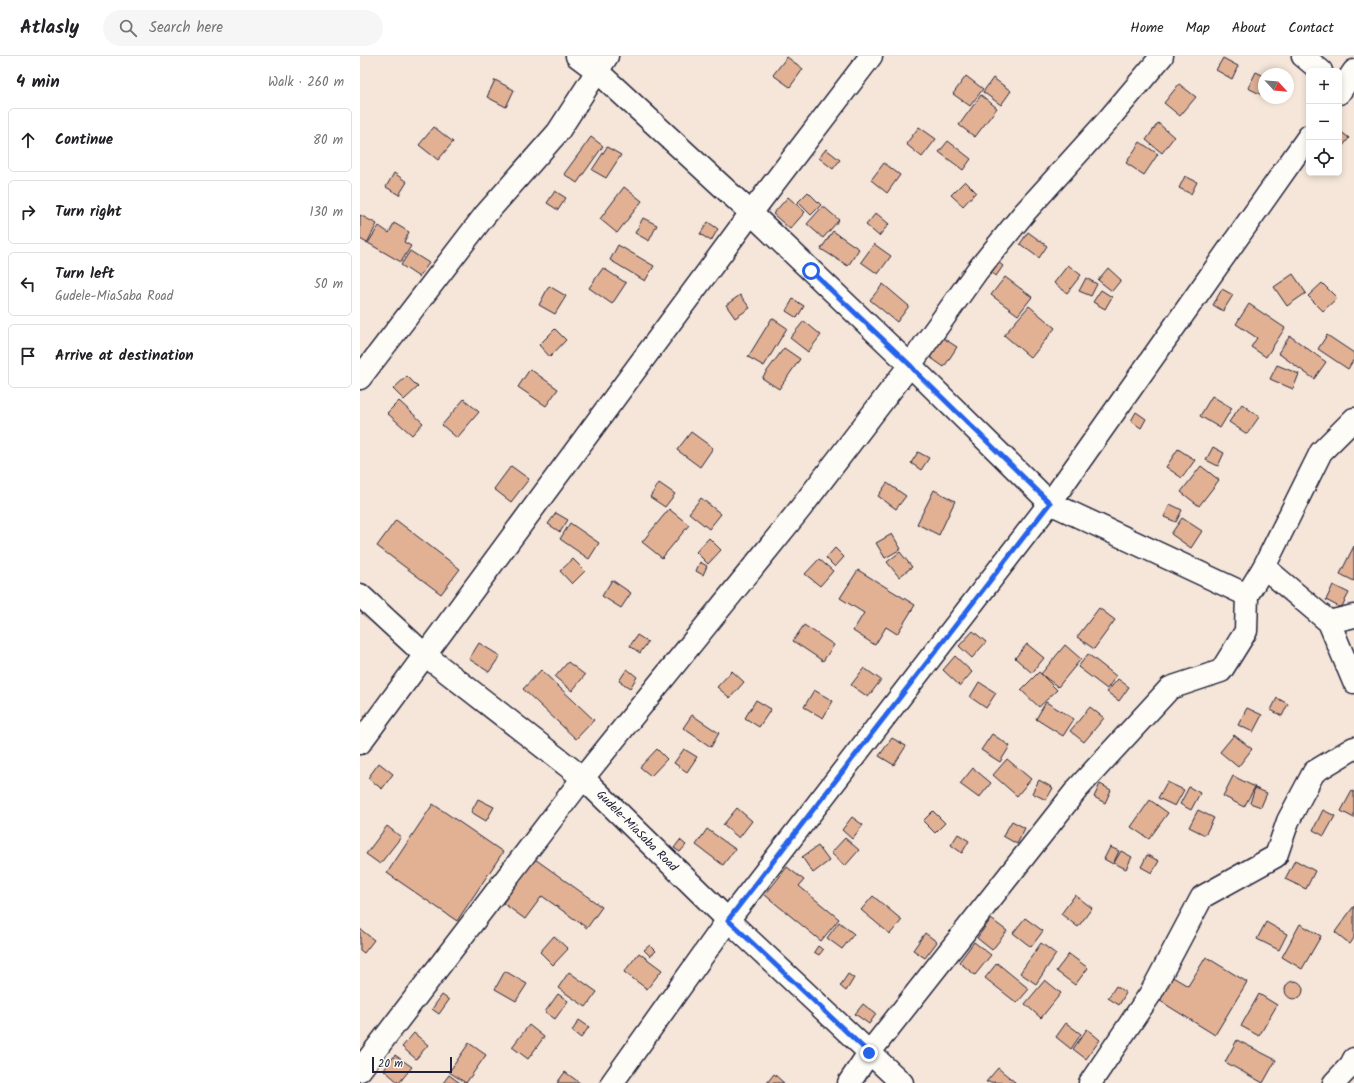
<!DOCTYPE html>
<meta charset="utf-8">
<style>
:root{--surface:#fff;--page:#f6f6f6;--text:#202124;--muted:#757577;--line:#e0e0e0}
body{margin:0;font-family:Kalam,sans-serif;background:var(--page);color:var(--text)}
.controls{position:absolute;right:12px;top:12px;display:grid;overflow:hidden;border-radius:6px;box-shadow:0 2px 6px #0003}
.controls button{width:36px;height:36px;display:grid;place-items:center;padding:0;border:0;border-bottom:1px solid var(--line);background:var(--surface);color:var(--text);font:20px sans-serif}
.compass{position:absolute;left:898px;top:12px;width:36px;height:36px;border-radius:50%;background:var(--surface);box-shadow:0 2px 6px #0003;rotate:116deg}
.scale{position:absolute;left:12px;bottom:10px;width:80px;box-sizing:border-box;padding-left:4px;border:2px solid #22223b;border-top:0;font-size:11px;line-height:14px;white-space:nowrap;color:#22223b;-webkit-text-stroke:3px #fdfcf7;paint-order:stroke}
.stop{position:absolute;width:12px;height:12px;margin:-9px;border:3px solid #2563eb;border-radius:50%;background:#fff}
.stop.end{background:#2563eb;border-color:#fff;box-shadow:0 1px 4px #0008}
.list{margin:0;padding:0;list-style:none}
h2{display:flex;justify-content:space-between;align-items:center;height:52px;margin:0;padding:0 16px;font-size:17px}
h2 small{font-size:13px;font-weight:400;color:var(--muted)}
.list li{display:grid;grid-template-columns:26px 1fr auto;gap:12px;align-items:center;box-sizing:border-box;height:64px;margin:0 8px 8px;padding:0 8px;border:1px solid var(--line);border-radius:6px}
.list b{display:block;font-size:15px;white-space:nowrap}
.list p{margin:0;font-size:13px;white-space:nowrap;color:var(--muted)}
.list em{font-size:13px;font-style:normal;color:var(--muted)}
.icon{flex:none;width:22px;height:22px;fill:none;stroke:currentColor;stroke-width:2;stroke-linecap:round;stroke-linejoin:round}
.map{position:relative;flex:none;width:994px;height:1027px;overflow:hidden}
header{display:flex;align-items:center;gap:24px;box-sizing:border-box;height:56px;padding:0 20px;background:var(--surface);border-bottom:1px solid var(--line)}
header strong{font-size:19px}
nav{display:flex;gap:22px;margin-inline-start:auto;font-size:14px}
.search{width:280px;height:36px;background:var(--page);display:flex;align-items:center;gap:10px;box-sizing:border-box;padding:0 14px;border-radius:22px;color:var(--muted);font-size:15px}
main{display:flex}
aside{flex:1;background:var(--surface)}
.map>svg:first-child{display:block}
.building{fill:#e2b194;stroke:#22223b}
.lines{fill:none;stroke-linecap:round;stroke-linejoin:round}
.street-casing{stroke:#22223b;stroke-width:25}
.secondary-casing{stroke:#22223b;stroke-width:25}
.street{stroke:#fdfcf7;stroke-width:22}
.secondary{stroke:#fdfcf7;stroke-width:22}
.route{stroke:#2563eb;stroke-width:5}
.labels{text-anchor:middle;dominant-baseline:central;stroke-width:3;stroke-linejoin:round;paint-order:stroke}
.street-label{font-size:12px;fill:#22223b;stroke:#fdfcf7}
</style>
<header>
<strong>Atlasly</strong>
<div class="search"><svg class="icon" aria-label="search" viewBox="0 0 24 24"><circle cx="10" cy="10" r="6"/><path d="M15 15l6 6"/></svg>Search here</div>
<nav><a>Home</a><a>Map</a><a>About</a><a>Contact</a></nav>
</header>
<main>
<aside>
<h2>4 min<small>Walk · 260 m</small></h2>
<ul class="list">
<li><svg class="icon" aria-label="ahead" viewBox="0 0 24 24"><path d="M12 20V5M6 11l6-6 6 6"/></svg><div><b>Continue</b></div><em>80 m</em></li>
<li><svg class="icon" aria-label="right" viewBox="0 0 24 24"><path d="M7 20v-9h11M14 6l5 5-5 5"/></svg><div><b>Turn right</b></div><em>130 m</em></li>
<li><svg class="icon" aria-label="left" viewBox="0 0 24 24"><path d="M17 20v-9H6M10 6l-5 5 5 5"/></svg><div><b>Turn left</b><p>Gudele-MiaSaba Road</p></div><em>50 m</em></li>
<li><svg class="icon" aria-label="arrive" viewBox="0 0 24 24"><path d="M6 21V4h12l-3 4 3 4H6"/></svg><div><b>Arrive at destination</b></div></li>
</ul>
</aside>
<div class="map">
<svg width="994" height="1027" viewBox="0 0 994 1027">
<rect width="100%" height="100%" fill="#f5e6d9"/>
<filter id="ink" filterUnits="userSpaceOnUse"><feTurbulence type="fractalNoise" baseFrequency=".025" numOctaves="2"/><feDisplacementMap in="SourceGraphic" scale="8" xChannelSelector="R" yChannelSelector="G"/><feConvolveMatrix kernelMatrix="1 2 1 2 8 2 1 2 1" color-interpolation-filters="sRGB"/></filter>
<g filter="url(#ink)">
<g class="building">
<polygon points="427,1 443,13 430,31 413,19"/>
<polygon points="863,2 878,10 872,23 856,14"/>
<polygon points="896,16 904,20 904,40 888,32"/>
<polygon points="606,20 623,33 610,50 593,38"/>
<polygon points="633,22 651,35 641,49 623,36"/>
<polygon points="135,24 154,34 146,51 127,41"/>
<polygon points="819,28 836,41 820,60 804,47"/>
<polygon points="621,39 637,52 615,81 599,69"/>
<polygon points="798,67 814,81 802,97 786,84"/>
<polygon points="74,71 93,86 78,104 59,89"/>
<polygon points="559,71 576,83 562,101 546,88"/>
<polygon points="979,74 989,82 979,95"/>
<polygon points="231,81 243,90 217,127 204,118"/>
<polygon points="588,85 611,103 603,114 579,96"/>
<polygon points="780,86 798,98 784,119 766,107"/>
<polygon points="247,91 261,99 246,122 232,114"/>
<polygon points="466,93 480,104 473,113 459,102"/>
<polygon points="524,107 540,119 527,137 511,124"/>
<polygon points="34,117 47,126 39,139 26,131"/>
<polygon points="825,120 837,126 831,138 819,132"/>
<polygon points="605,125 616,136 603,150 591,139"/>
<polygon points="264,131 282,145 257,177 240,163"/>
<polygon points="195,135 206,142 198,154 187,147"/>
<polygon points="448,136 461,149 451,159 438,146"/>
<polygon points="428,141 445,156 430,173 413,158"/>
<polygon points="463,150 479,164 463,182 447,168"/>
<polygon points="516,157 529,168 519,180 506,169"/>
<polygon points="0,159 17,168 7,187 0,183"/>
<polygon points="283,162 297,169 289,185 275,177"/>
<polygon points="348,166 358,173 351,185 340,178"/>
<polygon points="34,167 49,176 44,186 51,190 41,206 8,187 19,170 29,177"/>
<polygon points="473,175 499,193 488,210 461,193"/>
<polygon points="668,176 687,190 679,202 660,188"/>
<polygon points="514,188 531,200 518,218 501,206"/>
<polygon points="258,189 294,210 285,225 250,204"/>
<polygon points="50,195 69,207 59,221 41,209"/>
<polygon points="635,203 643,210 636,220 627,213"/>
<polygon points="708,209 721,219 707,237 694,227"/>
<polygon points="243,212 266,227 252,248 229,232"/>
<polygon points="748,212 761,224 752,235 738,224"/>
<polygon points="933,218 946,237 927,250 914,231"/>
<polygon points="645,221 672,241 658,259 631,239"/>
<polygon points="726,222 737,228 731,240 719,235"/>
<polygon points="962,227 977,242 963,255 948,240"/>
<polygon points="523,228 549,250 537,266 510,244"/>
<polygon points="189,230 206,240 195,258 179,249"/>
<polygon points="862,233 873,239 863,255 853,249"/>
<polygon points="741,234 752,241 745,253 733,246"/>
<polygon points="380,239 390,252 375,262 366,249"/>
<polygon points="433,243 444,250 437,262 426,255"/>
<polygon points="889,248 925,272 906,301 891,291 897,282 876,268"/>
<polygon points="669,250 695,272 671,302 644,279"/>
<polygon points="412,262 427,272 404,310 388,301"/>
<polygon points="444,265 461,279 448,296 430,282"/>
<polygon points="195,273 206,284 190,301 179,289"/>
<polygon points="577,278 597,291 584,311 564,297"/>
<polygon points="967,279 994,297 994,303 988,313 958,293"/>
<polygon points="930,280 966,306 954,323 918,297"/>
<polygon points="424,292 440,303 419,333 402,322"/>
<polygon points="917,309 939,318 933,333 910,323"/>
<polygon points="170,313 198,333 186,350 158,331"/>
<polygon points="47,320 58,331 44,344 33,333"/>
<polygon points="852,340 872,352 860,372 840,360"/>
<polygon points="104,343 119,356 97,382 82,369"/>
<polygon points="39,345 63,367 52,379 27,357"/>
<polygon points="882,348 899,361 887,378 869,366"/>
<polygon points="776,356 786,363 781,372 771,365"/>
<polygon points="331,376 353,392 340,411 317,394"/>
<polygon points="853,391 864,397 858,410 846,404"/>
<polygon points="818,393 835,404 822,422 806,411"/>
<polygon points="558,396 569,402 561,414 551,407"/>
<polygon points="151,410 169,423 151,446 134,433"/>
<polygon points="841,410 859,424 839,450 821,436"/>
<polygon points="299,427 315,438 305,451 290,441"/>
<polygon points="527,427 546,440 536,453 518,440"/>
<polygon points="574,434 595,445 579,479 557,468"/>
<polygon points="341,442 361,458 349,473 329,457"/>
<polygon points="810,448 822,454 816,466 804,461"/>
<polygon points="309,453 329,469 302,502 282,486"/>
<polygon points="196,457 208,464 200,476 188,468"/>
<polygon points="822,462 842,475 831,492 811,478"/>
<polygon points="36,464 100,513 81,538 17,490"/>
<polygon points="210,467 239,487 229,503 200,483"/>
<polygon points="532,478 541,493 525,502 516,487"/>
<polygon points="349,482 361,494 348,508 336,496"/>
<polygon points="994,490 994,525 980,518"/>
<polygon points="475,492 484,501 475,511 466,502"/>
<polygon points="540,496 552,511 539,521 527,506"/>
<polygon points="213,503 225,515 212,528 200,515"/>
<polygon points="459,503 473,515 460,530 445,518"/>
<polygon points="340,506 347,510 343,519 336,515"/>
<polygon points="498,514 555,549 537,578 526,571 515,589 493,575 504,557 480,542"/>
<polygon points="252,524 271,537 261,552 242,540"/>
<polygon points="973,529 989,537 981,552 966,544"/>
<polygon points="739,552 755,564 734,593 717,581"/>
<polygon points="444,569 474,589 463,605 433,585"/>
<polygon points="613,575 626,586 612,602 599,590"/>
<polygon points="277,579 288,586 280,597 270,590"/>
<polygon points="119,587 140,600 129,616 109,603"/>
<polygon points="667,588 684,602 672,617 655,602"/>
<polygon points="705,589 721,603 698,631 681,618"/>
<polygon points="728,598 756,620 747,633 718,611"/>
<polygon points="595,600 612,616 600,630 583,614"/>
<polygon points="208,606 225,619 212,635 195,621"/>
<polygon points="504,612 521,624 508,641 491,629"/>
<polygon points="267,613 277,621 270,632 259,625"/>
<polygon points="181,614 234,664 216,683 163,633"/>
<polygon points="372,615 384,626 370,642 357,631"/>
<polygon points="679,616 697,634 679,651 661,634"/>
<polygon points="758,623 769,631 759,645 747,636"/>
<polygon points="619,626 636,637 626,652 610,641"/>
<polygon points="454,634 473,645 463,662 444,651"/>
<polygon points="917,642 928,648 922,660 911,654"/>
<polygon points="396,644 411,653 399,671 385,662"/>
<polygon points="686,646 714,663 703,680 676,663"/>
<polygon points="730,651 744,662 724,686 710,675"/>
<polygon points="887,652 902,659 893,676 878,669"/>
<polygon points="332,659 359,677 351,691 323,672"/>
<polygon points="632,678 650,690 640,706 621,694"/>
<polygon points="874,679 892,693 878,711 860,696"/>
<polygon points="532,682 546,690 534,709 519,700"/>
<polygon points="297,693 307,703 291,720 280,711"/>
<polygon points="324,693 337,701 327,716 314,707"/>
<polygon points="647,703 671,723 657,740 633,719"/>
<polygon points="19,707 33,718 22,733 8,722"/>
<polygon points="613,712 631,727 619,742 600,728"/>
<polygon points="873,720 895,731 884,751 863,740"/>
<polygon points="679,724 693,732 686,744 672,737"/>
<polygon points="807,726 824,734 815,750 798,742"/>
<polygon points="740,728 751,734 745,747 734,741"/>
<polygon points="829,731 840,737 831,754 820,748"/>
<polygon points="895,732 907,737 901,751 890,747"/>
<polygon points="992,735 994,736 994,762 981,755"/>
<polygon points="118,743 134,751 126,765 111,756"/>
<polygon points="790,744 808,757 789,783 771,771"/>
<polygon points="73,748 143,796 97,865 27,817"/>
<polygon points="377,752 392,765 379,782 363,769"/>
<polygon points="838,754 854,762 845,779 829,771"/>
<polygon points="963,754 975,760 964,780 953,774"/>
<polygon points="573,755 585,767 575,777 563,765"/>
<polygon points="492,761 503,769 492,783 482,774"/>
<polygon points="652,765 665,772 657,788 643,780"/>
<polygon points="27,770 41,781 20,808 6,798"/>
<polygon points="347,773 375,793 363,809 336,789"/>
<polygon points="598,778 609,785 602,797 591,789"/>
<polygon points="485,782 499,794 485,810 471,797"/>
<polygon points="320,784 326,789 320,796 314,792"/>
<polygon points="458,790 469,805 453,817 442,801"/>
<polygon points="750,791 759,795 753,808 744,803"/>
<polygon points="761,795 772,801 766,813 754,807"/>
<polygon points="787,799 799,805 792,817 781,811"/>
<polygon points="175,803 242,851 227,872 182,840 165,863 143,847"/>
<polygon points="935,804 955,815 946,833 925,823"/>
<polygon points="427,811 444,824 439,830 479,863 461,885 405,839"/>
<polygon points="715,839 732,852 718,871 701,858"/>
<polygon points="513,840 542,864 530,878 501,854"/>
<polygon points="994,850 994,882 990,888 975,876"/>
<polygon points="665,862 683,875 671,891 653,877"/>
<polygon points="631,863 647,875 632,894 617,882"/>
<polygon points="479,866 494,878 482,893 467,882"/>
<polygon points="906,866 927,878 919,894 897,883"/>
<polygon points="940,868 961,880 942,913 922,901"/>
<polygon points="0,873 14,884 4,897 0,894"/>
<polygon points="565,877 577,886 565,902 553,894"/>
<polygon points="194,880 208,893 193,909 180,896"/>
<polygon points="614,886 631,899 615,919 599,906"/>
<polygon points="681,887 696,898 676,928 660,917"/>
<polygon points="290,889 296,895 290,900 284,894"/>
<polygon points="458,890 463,894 459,899 454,896"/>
<polygon points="279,897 302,914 287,933 264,916"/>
<polygon points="709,898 728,912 715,929 696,915"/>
<polygon points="846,901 887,926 855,979 797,943 811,920 828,930"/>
<polygon points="637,907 669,933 657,947 625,922"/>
<polygon points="145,915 167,928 156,945 135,933"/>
<polygon points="209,916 237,936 226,951 198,932"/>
<polygon points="488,918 494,922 486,935 480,930"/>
<polygon points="685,924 701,937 681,962 665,948"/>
<circle cx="934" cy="934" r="9"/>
<polygon points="756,930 766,937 759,949 748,942"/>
<polygon points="198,938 208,945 195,963 185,956"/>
<polygon points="899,938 917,949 899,980 881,970"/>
<polygon points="82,939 89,944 79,958 72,953"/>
<polygon points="503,948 516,958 509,968 495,958"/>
<polygon points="219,964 229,971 221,982 212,975"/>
<polygon points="706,967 721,978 711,993 696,981"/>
<polygon points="169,969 184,981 168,1003 152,991"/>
<polygon points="727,973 740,984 726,1003 713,993"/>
<polygon points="54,977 68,989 56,1003 42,991"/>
<polygon points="877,984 916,1004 903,1027 865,1006"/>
<polygon points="109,987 126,999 106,1027 89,1016"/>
<polygon points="35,999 52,1011 39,1027 24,1014"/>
<polygon points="638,1012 656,1027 626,1026"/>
<polygon points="205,1016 220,1027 197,1027"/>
<polygon points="414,1018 424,1027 407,1027"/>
<polygon points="89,1019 100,1027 83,1027"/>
</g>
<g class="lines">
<g class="street-casing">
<g id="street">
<polyline points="217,0 237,15 391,157 550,309 690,447 887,539"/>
<polyline points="943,0 961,15"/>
<polyline points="979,37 994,15"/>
<polyline points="0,322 125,159 198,76 247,0"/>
<polyline points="904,511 969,566 994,626"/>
<polyline points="969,566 994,560"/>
<polyline points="0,687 391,157 511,0"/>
<polyline points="0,1014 223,722 440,453 550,309 617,215 665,156 748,64 802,0"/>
<polyline points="252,1027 368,864 690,447 949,80"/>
<polyline points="489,1027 509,997 718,732 810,632 861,615 886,575 887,539 904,511 961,396 994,363"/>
<polyline points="730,1027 791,937 842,841 916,800 928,765 954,716 994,692"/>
<polyline points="974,1027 991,1009 994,1003"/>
</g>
</g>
<g class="secondary-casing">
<polyline id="secondary" points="0,539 65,599 223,722 368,864 542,1027"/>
</g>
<use href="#street" class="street"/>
<use href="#secondary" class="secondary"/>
</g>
</g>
<g class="lines" filter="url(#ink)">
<polyline class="route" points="451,215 550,309 557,317 690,447 368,864 509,997"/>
</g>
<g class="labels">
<g class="street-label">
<text transform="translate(277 775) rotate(45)">Gudele-MiaSaba Road</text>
</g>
</g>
</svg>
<div class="controls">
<button>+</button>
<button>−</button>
<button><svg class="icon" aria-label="locate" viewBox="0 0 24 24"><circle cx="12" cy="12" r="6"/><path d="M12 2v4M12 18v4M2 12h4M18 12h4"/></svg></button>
</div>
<svg class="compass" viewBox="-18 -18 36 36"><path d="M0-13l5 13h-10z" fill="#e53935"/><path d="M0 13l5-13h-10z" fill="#757577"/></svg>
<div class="scale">20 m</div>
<div class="stop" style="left:451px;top:215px"></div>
<div class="stop end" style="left:509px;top:997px"></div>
</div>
</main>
